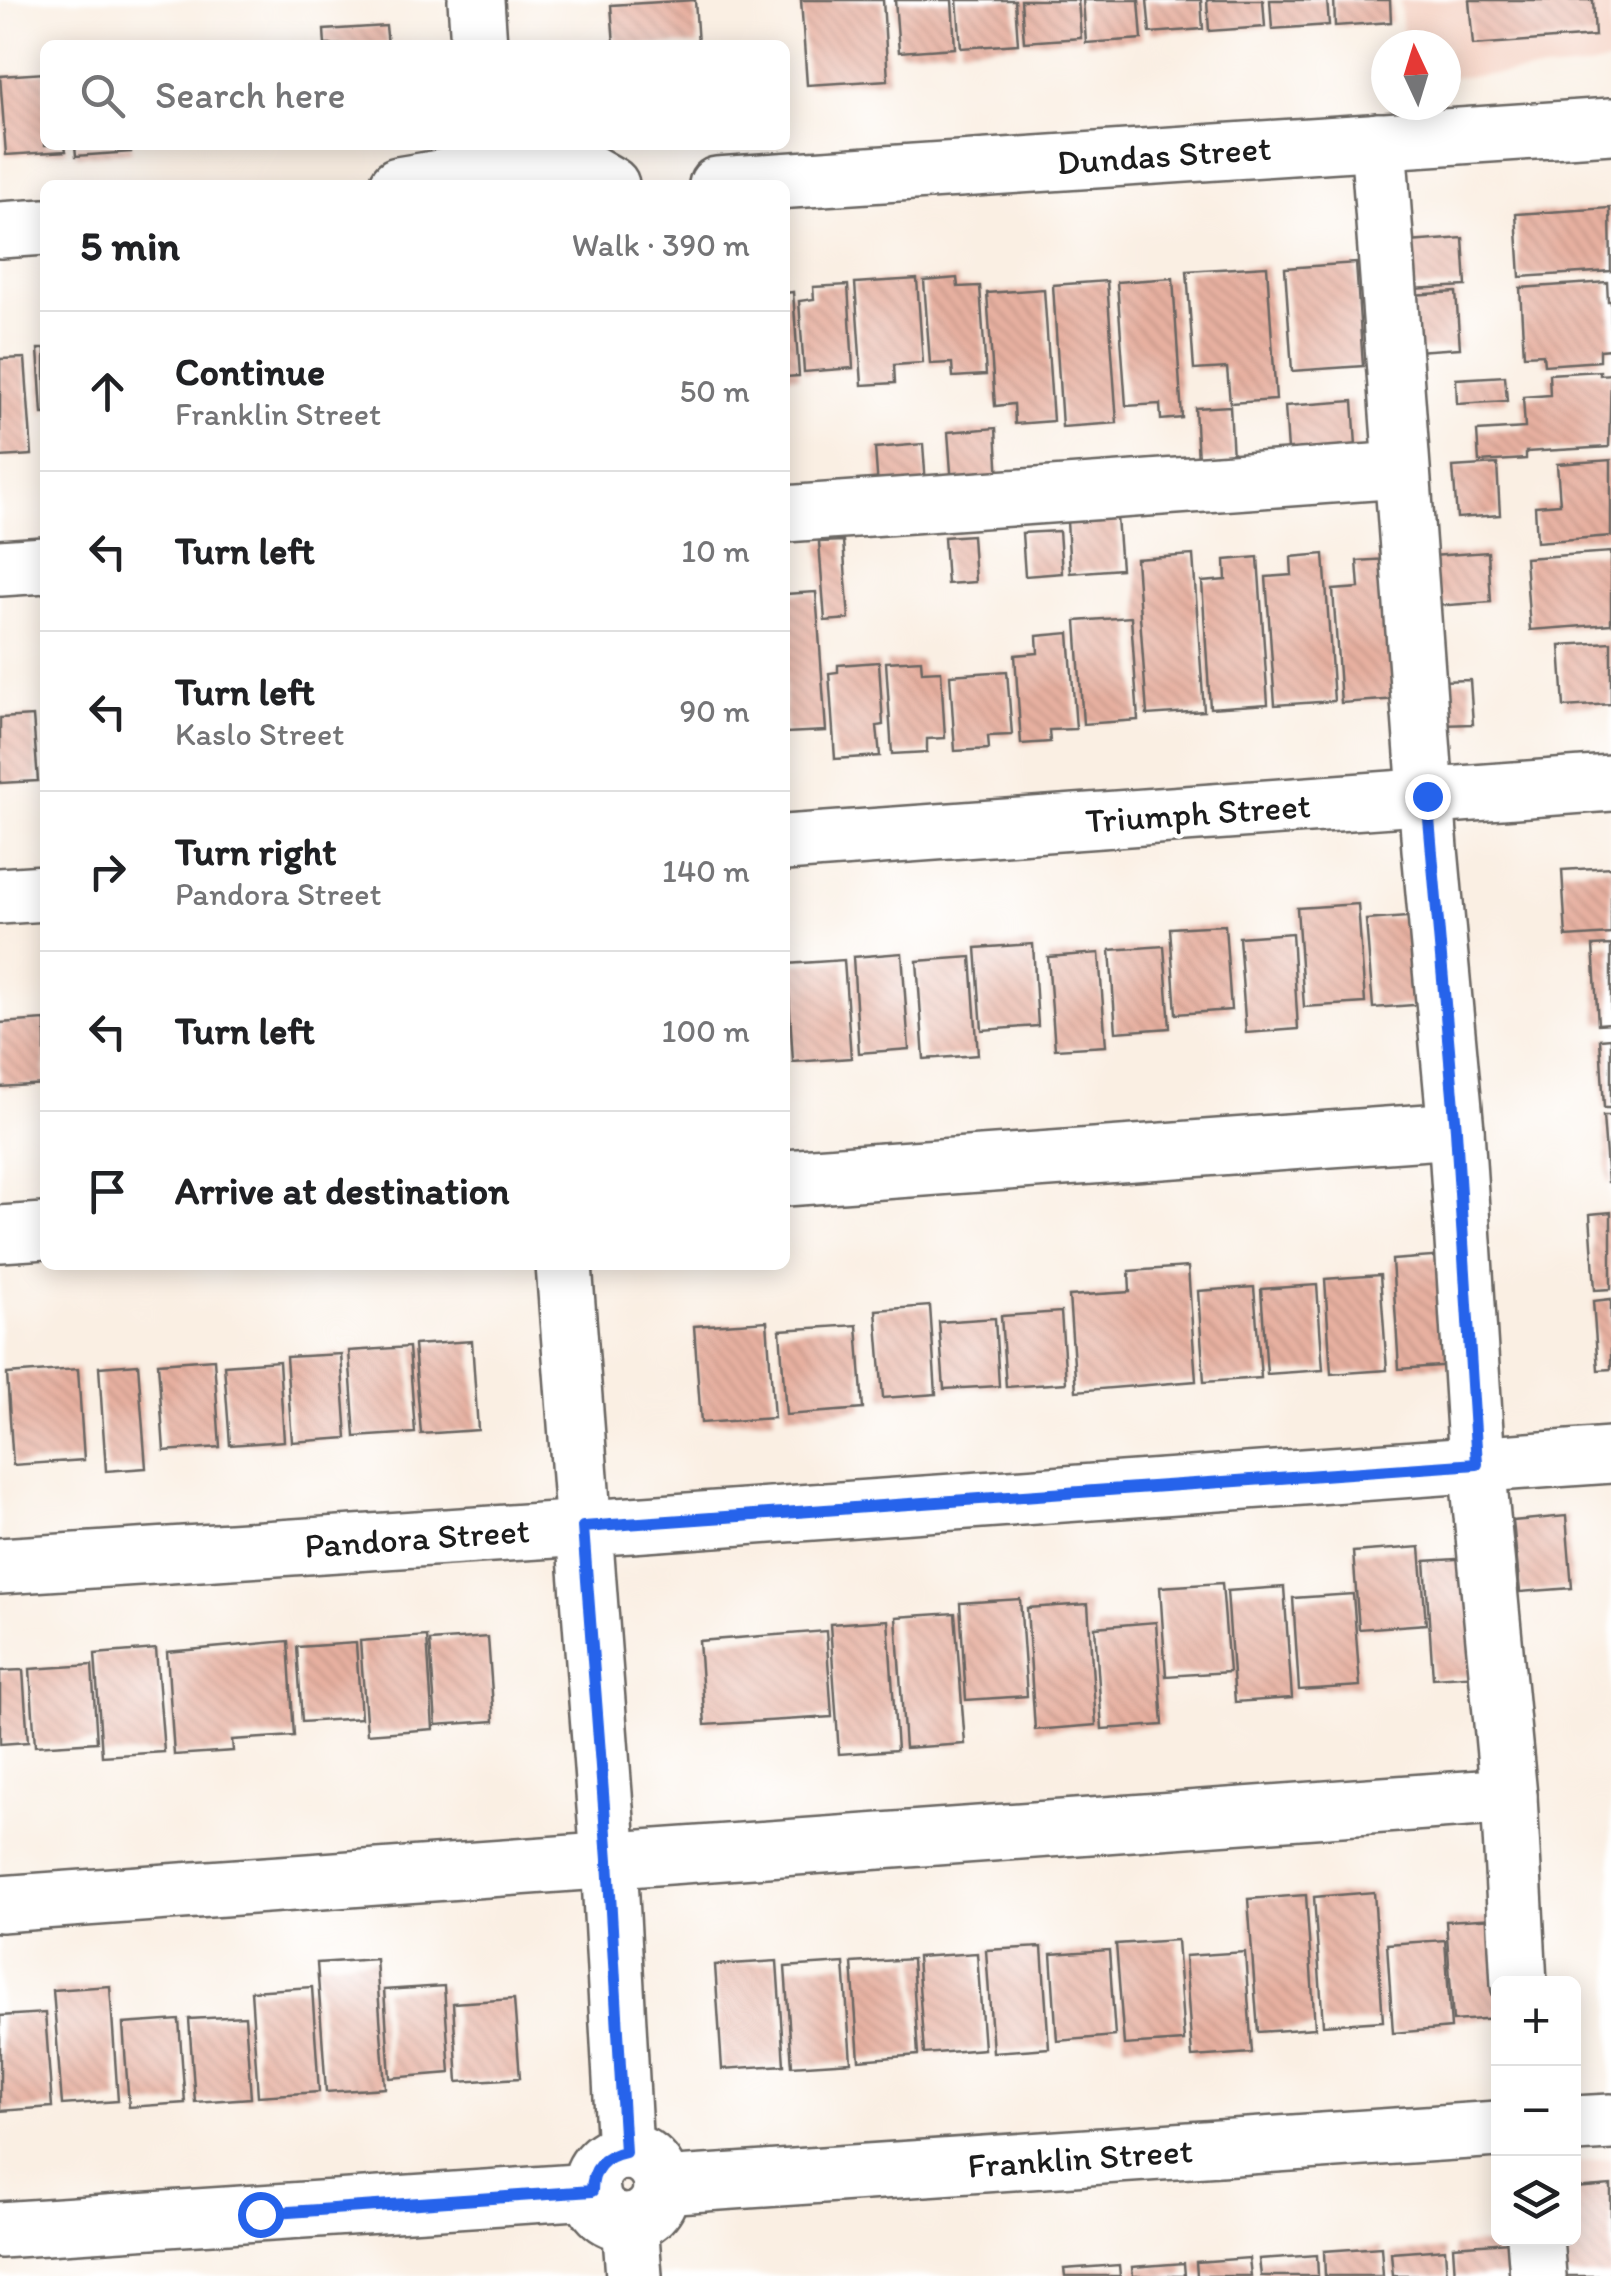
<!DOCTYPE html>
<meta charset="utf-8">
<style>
:root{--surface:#fff;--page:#f2f2f2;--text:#202124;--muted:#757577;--line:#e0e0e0}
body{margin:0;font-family:Itim,sans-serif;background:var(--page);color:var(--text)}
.controls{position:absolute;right:30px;bottom:30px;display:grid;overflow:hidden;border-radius:15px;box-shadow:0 5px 25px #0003}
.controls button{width:90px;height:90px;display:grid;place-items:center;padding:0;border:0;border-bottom:2px solid var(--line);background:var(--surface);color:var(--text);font:50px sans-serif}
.compass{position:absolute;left:1371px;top:30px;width:90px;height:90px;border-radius:50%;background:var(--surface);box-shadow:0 5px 25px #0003;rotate:356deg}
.stop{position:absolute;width:30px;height:30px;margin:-22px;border:8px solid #2563eb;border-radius:50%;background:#fff}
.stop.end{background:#2563eb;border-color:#fff;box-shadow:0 2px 10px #0008}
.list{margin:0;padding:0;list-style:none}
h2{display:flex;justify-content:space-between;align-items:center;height:130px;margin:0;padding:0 40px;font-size:42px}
h2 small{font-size:32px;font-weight:400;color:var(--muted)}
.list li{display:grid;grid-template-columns:65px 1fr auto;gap:30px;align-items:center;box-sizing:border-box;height:160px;padding:0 40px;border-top:2px solid var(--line)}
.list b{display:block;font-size:38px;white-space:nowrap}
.list p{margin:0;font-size:32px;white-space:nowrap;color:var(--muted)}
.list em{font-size:32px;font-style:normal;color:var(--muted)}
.icon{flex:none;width:55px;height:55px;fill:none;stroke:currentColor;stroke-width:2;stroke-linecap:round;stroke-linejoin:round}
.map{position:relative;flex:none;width:1611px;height:2276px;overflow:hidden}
.search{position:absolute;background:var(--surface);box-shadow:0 5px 25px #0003;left:40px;top:40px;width:750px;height:110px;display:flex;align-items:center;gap:25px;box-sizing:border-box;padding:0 35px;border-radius:15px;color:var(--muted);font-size:38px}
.panel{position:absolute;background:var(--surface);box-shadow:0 5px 25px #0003;left:40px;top:180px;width:750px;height:1090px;border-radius:15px}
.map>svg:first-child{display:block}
.built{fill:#f5d2c3}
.building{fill:url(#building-back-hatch)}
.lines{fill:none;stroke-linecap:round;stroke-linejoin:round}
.minor-casing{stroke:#6a6662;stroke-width:60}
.minor{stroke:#fff;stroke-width:55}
.route{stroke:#2563eb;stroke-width:12}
.labels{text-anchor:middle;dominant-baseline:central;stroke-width:9;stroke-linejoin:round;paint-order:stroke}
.street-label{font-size:35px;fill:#1c1c1c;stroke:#fff}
</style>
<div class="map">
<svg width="1611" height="2276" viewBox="0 0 1611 2276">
<defs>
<pattern id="building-back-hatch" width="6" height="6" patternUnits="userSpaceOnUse" patternTransform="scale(2.5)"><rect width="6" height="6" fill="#e7b0a0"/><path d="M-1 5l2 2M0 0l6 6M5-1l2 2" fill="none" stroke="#c69789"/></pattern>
</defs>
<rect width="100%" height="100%" fill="#fff"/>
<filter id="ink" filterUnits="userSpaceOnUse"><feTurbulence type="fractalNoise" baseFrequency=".01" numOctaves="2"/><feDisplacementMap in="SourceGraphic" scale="20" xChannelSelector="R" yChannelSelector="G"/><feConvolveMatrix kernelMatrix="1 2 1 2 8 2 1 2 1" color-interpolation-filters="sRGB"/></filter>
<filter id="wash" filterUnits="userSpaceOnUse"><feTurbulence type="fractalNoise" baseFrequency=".0048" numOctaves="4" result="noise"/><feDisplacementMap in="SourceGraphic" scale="40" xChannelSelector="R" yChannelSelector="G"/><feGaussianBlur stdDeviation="2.25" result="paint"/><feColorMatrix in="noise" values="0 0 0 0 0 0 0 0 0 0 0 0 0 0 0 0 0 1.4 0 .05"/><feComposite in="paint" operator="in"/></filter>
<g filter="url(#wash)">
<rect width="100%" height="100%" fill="#faefe3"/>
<g class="built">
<polygon points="1400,0 1611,0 1611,62 1583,68 1446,78 1446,45 1403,45"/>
<polygon points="1611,2159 1611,2276 1574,2238 1574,2162"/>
</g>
<g id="blocks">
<g class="building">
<polygon points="695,0 698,45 614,45 611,5"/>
<polygon points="801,0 883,0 888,80 807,85"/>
<polygon points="895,0 952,0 955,48 899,52"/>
<polygon points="957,0 1015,0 1018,44 961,48"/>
<polygon points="1021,0 1078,0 1081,38 1024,42"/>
<polygon points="1083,0 1139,0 1142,39 1086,43"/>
<polygon points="1147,0 1201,0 1203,29 1150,33"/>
<polygon points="1207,0 1263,0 1265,27 1209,31"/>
<polygon points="1270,0 1327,0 1329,25 1272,29"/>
<polygon points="1334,0 1390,0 1391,22 1335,26"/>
<polygon points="1469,0 1593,0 1595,36 1473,45"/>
<polygon points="386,26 388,45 325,45 324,30"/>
<polygon points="45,73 45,145 65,145 66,151 6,155 0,76"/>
<polygon points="75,145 131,145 131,152 76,156"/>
<polygon points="1610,208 1611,271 1520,277 1516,214"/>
<polygon points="1463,238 1466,286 1412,289 1409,242"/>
<polygon points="1356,263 1363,366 1292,371 1285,268"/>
<polygon points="1267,266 1276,400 1230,403 1227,368 1194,370 1187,271"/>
<polygon points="957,278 958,287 980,286 986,375 953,377 952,363 930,364 924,281"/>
<polygon points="1173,278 1182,418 1161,420 1160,404 1126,406 1117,282"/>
<polygon points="917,279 923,363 894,365 895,383 862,385 855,283"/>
<polygon points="1107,281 1117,423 1062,427 1053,285"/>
<polygon points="1607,282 1608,301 1611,301 1611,349 1600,350 1600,361 1544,365 1543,354 1524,355 1520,288"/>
<polygon points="848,285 853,368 804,372 799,301 814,299 813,287"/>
<polygon points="1044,289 1053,421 1015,424 1014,404 995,406 987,293"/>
<polygon points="793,292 799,376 785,377 785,293"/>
<polygon points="1456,292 1460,348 1416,351 1412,295"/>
<polygon points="38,349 45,349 45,414 42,414"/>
<polygon points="25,358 32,455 0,457 0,359"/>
<polygon points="1600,371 1600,375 1611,374 1609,447 1526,452 1526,459 1479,462 1477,431 1525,428 1523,397 1550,395 1549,374"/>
<polygon points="1505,376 1507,401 1457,404 1456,379"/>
<polygon points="1353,401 1357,460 1289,465 1285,406"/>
<polygon points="1230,406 1233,458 1198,461 1195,408"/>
<polygon points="996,428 999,482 952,485 948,432"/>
<polygon points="923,444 926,485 878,488 875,448"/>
<polygon points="1611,460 1611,536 1537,542 1535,506 1560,504 1557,464"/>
<polygon points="1497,464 1500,515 1457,518 1453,467"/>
<polygon points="1117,517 1121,569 1070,573 1067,521"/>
<polygon points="1059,531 1062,573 1025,576 1022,533"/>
<polygon points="972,535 975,582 947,584 944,537"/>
<polygon points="843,541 849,619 825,621 819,542"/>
<polygon points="1488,552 1491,602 1435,606 1432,556"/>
<polygon points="1611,552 1611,624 1530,630 1525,558"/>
<polygon points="1324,554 1334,701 1275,705 1266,577 1292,575 1291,557"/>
<polygon points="1193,555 1204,711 1147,715 1136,559"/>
<polygon points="1258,557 1268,704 1210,708 1202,582 1226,580 1225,560"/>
<polygon points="1388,559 1398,699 1341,703 1333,590 1359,588 1357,561"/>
<polygon points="816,592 826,731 785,733 785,594"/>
<polygon points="1131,617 1138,720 1083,724 1076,621"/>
<polygon points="1069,633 1076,729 1049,730 1050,742 1021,744 1015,655 1038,653 1037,636"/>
<polygon points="1611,642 1611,704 1564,707 1560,645"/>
<polygon points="921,660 922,672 941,671 945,738 927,739 927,752 892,754 886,662"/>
<polygon points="879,662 883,725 877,726 880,756 835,759 829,673 838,672 838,665"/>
<polygon points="1007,671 1012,735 988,736 989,749 955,751 950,675"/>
<polygon points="1470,680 1473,724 1441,725 1439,681"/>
<polygon points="33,716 38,781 0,783 0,718"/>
<polygon points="1611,867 1611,934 1566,937 1562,870"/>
<polygon points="1358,904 1365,1003 1304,1007 1297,908"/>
<polygon points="1421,916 1427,1004 1373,1008 1366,920"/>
<polygon points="1225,925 1231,1010 1176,1014 1170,928"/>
<polygon points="1292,933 1298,1029 1246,1033 1239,937"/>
<polygon points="1033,944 1038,1026 982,1030 976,948"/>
<polygon points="1611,945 1611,1023 1598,1024 1593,946"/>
<polygon points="1164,946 1170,1028 1116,1032 1110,950"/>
<polygon points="902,953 909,1049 859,1053 853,957"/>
<polygon points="1099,953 1106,1046 1055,1049 1048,957"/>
<polygon points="971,957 978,1055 924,1059 917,961"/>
<polygon points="844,960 851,1058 793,1062 787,964"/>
<polygon points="45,1020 45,1084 0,1087 0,1023"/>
<polygon points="1611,1038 1611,1108 1604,1108 1600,1039"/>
<polygon points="1603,1116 1611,1116 1611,1182 1608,1182"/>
<polygon points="1611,1212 1611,1289 1595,1290 1590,1214"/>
<polygon points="1445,1256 1453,1365 1399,1369 1392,1260"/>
<polygon points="1188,1267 1196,1381 1076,1391 1069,1296 1130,1292 1129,1271"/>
<polygon points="1380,1275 1387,1370 1331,1374 1325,1279"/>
<polygon points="1317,1285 1323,1370 1267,1374 1261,1289"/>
<polygon points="1254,1287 1261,1378 1204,1382 1198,1291"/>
<polygon points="1611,1299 1611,1369 1598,1370 1593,1301"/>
<polygon points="930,1306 936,1394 883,1398 876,1310"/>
<polygon points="1061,1312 1066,1383 1006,1387 1001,1316"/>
<polygon points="995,1318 999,1386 944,1389 939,1322"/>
<polygon points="767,1321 774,1418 701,1423 694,1326"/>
<polygon points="857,1325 863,1409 786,1415 780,1330"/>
<polygon points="472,1341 478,1430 421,1434 414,1345"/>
<polygon points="409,1347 415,1433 355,1437 349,1351"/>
<polygon points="341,1354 347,1438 292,1442 286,1357"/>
<polygon points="214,1359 220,1447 164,1451 158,1363"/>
<polygon points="279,1361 284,1441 230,1445 224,1365"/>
<polygon points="138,1364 146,1468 106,1471 99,1367"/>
<polygon points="78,1369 84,1460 13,1465 7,1374"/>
<polygon points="1566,1516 1572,1588 1520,1592 1513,1521"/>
<polygon points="1420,1547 1426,1624 1359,1629 1353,1552"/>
<polygon points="1472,1558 1480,1675 1433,1678 1425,1561"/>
<polygon points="1222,1583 1229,1672 1166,1676 1160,1587"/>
<polygon points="1284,1587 1292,1698 1235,1702 1227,1591"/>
<polygon points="1353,1594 1360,1686 1299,1690 1293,1598"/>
<polygon points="1020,1599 1027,1696 966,1700 960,1603"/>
<polygon points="1088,1604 1096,1725 1035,1730 1027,1608"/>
<polygon points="955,1613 965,1744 905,1748 896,1617"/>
<polygon points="888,1620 897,1750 839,1754 830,1624"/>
<polygon points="1156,1622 1163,1725 1102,1729 1095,1627"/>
<polygon points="826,1631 832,1717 705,1725 699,1641"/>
<polygon points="427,1636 433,1729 367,1734 360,1641"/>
<polygon points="488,1637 494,1721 436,1725 430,1641"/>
<polygon points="288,1641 294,1736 232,1740 233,1751 174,1755 167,1652"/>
<polygon points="356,1643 361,1718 302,1722 297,1647"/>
<polygon points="156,1649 164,1752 102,1756 95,1654"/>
<polygon points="92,1665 97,1742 35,1746 30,1669"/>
<polygon points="23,1670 28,1742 0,1744 0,1671"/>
<polygon points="1374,1892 1383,2021 1323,2025 1314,1897"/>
<polygon points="1306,1895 1315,2028 1258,2032 1248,1899"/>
<polygon points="1496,1918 1498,2018 1453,2021 1446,1921"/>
<polygon points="1177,1940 1184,2041 1124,2045 1116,1944"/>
<polygon points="1445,1940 1451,2028 1393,2033 1387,1944"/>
<polygon points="1042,1947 1049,2048 993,2052 986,1950"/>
<polygon points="1109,1950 1115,2036 1057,2041 1051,1954"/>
<polygon points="1245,1952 1252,2053 1192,2057 1185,1956"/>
<polygon points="977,1953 984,2049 924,2054 917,1957"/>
<polygon points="376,1959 385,2088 326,2092 317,1963"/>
<polygon points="912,1959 918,2055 859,2060 852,1963"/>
<polygon points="777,1961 784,2065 722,2069 715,1965"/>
<polygon points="844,1963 851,2062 792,2066 785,1967"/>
<polygon points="110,1986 118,2101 62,2105 53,1990"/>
<polygon points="444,1986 450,2073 390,2078 384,1990"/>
<polygon points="312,1987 319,2092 258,2096 251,1991"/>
<polygon points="514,1999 520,2078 458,2082 453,2003"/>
<polygon points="45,2013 52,2107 0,2111 0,2016"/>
<polygon points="245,2016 251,2098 195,2102 189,2019"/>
<polygon points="179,2020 185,2103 129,2107 123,2024"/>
<polygon points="1611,2185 1611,2276 1558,2276 1555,2238 1574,2238 1574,2188"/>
<polygon points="1510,2242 1512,2276 1455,2276 1453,2246"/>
<polygon points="1381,2247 1383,2276 1325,2276 1324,2251"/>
<polygon points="1445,2249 1447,2276 1393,2276 1391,2253"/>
<polygon points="1317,2255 1318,2276 1261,2276 1259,2259"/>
<polygon points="1249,2258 1251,2276 1197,2276 1196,2262"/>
<polygon points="1184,2263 1185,2276 1133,2276 1132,2267"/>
<polygon points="1119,2265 1120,2276 1065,2276 1064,2269"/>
</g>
</g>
</g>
<g filter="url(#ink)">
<use href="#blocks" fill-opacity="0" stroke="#6a6662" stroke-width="2.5"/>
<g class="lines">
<g class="minor-casing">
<g id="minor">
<polyline points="476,0 479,45"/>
<polyline points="1378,141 1430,849 1456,1130 1477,1463 1509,1796 1519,1984"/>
<polyline points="398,185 488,170 541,168 585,170 611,185"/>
<polyline points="717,185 1611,126"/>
<polyline points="0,230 45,227"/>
<polyline points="785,514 1401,470"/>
<polyline points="0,568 45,565"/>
<polyline points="785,843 1611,783"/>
<polyline points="0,896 45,893"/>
<polyline points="785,1178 1456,1130"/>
<polyline points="0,1234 45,1231"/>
<polyline points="564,1265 609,1860 625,2152"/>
<polyline points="0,1566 631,1525 1611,1455"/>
<polyline points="0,1904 1509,1796"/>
<polyline points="1574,2124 1611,2122"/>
<circle cx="626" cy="2187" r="35"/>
<polyline points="661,2186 1498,2129"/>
<polyline points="630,2222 634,2276"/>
<polyline points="0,2230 592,2191"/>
<polyline points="1535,2238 1538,2276"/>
</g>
</g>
<use href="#minor" class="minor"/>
</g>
</g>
<g class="lines" filter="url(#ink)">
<path class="route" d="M260,2214L592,2191C592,2169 604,2156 625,2152L608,1860L583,1527L1477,1464L1456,1130L1427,796"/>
</g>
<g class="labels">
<g class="street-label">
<text transform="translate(1164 155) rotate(-4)">Dundas Street</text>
<text transform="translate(1198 813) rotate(-4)">Triumph Street</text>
<text transform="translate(417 1538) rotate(-4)">Pandora Street</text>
<text transform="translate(1080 2158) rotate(-4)">Franklin Street</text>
</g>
</g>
</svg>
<div class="controls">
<button>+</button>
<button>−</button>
<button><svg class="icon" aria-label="layers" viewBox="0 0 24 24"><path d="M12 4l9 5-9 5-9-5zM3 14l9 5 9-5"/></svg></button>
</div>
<svg class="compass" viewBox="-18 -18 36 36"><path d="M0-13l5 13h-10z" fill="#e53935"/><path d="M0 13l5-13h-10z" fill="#757577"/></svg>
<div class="stop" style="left:260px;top:2214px"></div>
<div class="stop end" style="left:1427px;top:796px"></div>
<div class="search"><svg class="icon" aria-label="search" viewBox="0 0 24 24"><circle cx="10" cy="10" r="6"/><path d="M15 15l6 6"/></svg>Search here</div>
<section class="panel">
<h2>5 min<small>Walk · 390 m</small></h2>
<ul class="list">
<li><svg class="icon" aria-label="ahead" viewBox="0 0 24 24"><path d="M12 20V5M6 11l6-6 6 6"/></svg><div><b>Continue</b><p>Franklin Street</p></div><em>50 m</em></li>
<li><svg class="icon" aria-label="left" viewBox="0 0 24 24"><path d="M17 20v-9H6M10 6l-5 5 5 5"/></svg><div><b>Turn left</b></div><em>10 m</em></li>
<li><svg class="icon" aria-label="left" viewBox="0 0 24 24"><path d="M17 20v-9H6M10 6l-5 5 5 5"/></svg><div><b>Turn left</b><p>Kaslo Street</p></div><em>90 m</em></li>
<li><svg class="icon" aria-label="right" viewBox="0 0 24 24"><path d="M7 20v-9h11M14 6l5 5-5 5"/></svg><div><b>Turn right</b><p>Pandora Street</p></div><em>140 m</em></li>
<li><svg class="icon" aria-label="left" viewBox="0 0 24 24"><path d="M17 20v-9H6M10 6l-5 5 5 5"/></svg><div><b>Turn left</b></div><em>100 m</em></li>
<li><svg class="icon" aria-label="arrive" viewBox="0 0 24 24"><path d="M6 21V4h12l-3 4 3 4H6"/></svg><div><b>Arrive at destination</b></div></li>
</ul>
</section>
</div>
